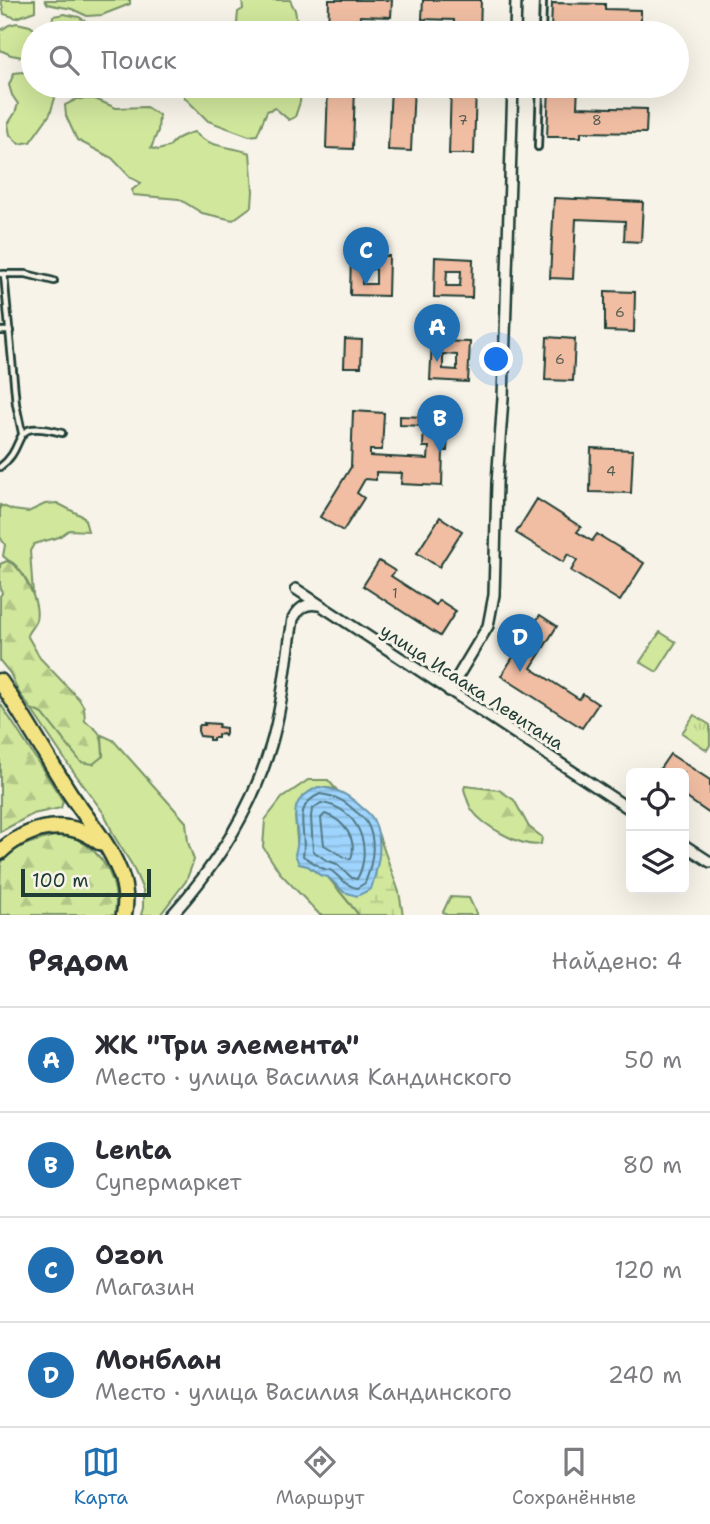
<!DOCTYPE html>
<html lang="ru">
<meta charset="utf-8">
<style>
:root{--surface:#fff;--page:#f7f7f7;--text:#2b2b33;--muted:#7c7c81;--line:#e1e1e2;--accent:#1f6fb2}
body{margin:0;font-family:"Shantell Sans",sans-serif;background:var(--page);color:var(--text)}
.controls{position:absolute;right:21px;bottom:21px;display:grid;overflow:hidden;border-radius:10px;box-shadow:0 7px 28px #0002}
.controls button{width:63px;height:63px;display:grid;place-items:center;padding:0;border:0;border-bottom:2px solid var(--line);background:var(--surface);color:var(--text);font:35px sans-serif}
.scale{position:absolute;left:21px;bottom:18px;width:130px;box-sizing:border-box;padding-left:7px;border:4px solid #1f3d34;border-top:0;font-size:19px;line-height:24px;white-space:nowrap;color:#1f3d34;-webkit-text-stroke:5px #f7f3e8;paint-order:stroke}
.you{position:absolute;left:497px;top:360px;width:24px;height:24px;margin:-18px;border:5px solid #fff;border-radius:50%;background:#1a73e8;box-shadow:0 0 0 10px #1a73e833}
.badge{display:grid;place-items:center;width:46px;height:46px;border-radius:50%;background:var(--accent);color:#fff;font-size:23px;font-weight:700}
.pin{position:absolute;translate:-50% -58px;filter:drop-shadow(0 2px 4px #0008)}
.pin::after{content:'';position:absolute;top:37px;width:24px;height:21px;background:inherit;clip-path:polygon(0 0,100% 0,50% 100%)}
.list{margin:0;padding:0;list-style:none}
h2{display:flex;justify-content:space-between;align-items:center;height:91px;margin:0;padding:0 28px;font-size:30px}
h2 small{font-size:23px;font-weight:400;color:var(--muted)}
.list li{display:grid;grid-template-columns:46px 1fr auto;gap:21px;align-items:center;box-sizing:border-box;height:105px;padding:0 28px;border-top:2px solid var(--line)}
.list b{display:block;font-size:26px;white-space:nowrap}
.list p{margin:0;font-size:23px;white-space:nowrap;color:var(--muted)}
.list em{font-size:23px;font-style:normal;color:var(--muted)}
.icon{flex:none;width:38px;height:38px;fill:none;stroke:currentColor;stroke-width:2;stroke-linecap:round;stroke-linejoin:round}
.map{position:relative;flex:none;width:710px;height:915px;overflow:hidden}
.search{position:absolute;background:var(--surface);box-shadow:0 7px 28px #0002;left:21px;right:21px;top:21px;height:77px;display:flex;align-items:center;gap:18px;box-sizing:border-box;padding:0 24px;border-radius:38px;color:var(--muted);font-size:26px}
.sheet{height:511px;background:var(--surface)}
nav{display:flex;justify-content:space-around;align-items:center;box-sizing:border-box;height:98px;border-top:2px solid var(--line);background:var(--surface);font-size:19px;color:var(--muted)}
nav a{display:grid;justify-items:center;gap:4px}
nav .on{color:var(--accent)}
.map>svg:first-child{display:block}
.grass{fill:#d0e79c;stroke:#789268;stroke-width:2}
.forest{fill:url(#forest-firs);stroke:#789268;stroke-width:2}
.wetland{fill:url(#wetland-marsh);stroke:#789268;stroke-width:2}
.park{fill:url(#park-tufts);stroke:#789268;stroke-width:2}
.water{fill:url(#water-rules);stroke:#6b98ad;stroke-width:2}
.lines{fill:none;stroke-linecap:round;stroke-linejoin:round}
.shore{stroke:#527984;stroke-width:2}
.building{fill:#f1bea3;stroke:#1f3d34;stroke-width:2;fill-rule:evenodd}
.lane-casing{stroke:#1f3d34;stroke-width:10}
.street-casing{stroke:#1f3d34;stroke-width:14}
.primary-casing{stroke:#1f3d34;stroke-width:19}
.lane{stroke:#f7f3e8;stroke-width:4.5}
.street{stroke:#f7f3e8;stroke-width:9}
.primary{stroke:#f4e382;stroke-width:14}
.labels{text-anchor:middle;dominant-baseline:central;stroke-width:6;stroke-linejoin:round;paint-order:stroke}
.number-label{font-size:14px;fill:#545d50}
.street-label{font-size:18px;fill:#1f3d34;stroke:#f7f3e8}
</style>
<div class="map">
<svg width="710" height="915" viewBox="0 0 710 915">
<defs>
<pattern id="forest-firs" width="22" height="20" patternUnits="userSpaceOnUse" patternTransform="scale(1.75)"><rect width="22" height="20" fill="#d0e79c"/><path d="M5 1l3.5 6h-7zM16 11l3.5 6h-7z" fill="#b2c787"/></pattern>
<pattern id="wetland-marsh" width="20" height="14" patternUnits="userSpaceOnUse" patternTransform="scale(1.75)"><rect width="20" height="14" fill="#d0e79c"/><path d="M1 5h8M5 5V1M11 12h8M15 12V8" fill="none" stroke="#b2c787"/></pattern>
<pattern id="park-tufts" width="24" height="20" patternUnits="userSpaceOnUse" patternTransform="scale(1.75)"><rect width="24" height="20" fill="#d0e79c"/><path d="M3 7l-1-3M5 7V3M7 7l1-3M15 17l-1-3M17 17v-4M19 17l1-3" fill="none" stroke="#b2c787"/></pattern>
<pattern id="water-rules" width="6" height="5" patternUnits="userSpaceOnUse" patternTransform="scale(1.75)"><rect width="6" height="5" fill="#9ed4fd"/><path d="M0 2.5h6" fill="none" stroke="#88b7d9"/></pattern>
</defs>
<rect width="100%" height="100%" fill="#f7f3e8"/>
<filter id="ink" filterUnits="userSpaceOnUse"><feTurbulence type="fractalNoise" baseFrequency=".0143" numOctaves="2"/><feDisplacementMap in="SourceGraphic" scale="14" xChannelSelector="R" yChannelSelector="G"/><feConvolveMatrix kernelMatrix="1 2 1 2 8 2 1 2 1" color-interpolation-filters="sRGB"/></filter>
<g filter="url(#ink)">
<g class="grass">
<polygon points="1,0 35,0 35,11 16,18 4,14"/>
<polygon points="45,0 130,0 130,4 102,15 87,16 72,9 47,4"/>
<polygon points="242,0 290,0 295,10 299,33 248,33 237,23 238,12 243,9"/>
<polygon points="64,14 79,17 92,25 93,31 92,33 53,33 52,28 53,16"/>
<polygon points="17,23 30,26 39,33 33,33 33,59 11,55 0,50 0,31 9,25"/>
<polygon points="23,72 33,75 33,86 50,86 55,98 50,114 30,142 19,144 10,135 8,124 15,113 18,104 12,95 9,85 14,73"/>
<polygon points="180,86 301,86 300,102 295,117 289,120 275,108 267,111 257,135 249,136 208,121 185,98"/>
<path d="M77,99H95L116,108L146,107L159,115L158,131L151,148L158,150L169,147C175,138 184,135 194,132C212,149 228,145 250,153L253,191L252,206L233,220L202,213L179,199L133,195L132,190L141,183L131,178L112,158L77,140L66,116L65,105Z"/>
<path d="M57,503L84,517L88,531L69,530L59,537L34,544L30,551L33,594C28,584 22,570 13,563C9,561 6,559 3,556L5,545L0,537V505L13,510L28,512L45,504Z"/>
<polygon points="660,632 676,642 657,672 640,662"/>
<polygon points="31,709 43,714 73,752 103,756 102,735 113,740 186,822 188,842 194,860 186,881 160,915 141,915 143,908 143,890 132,865 114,836 105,815 68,764"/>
<polygon points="308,780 328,780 336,789 318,787 295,816 299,864 308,866 320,875 328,877 359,915 320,915 280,873 263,847 265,820 282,798"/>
<polygon points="450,897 469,898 477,915 447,915 443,912"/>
</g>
<g class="forest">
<path d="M7,561C24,567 40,604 36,620C34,626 30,629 27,635L40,658L79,699L84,707L85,721C103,733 102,736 103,756L93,764L81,762L43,714L31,709L18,691L10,673L0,661V596L2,593L0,585V564Z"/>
<polygon points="0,703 63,801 61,808 33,814 0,832"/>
<path d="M465,786L499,790L514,800L529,827L542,837L541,844C523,849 482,825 472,810C468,804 466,796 464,789Z"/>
<path d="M54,836C61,836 71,836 77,839C105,854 120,883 115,915H0C0,903 0,874 1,864C8,846 38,841 54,836Z"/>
</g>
<polygon class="wetland" points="378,833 399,892 403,915 359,915 328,877 344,892 379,851"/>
<polygon class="park" points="694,715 710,725 710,745 707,750 682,733"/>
<path class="water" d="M318,787C336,789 344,792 358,804C363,809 370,813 373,819C385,842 378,867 371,889L357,896L344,892L328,877L320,875L308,866L299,864L295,854C306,825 277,806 318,787Z"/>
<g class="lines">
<g class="shore">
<path d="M320,794C335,796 344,800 355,811C359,814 364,818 367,823C377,841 372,865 365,883L357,888C346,886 342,879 333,872C326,867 330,872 322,868C316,865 308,859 303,856C308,831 290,807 320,794Z"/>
<path d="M321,803C358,807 374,848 357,879L352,878L337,864L326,860L313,851L311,817L312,809Z"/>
<path d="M325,814C344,820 358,840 351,859H348L324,845L321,818Z"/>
</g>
</g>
<g class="building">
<polygon points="329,0 392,0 391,17 360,16 359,33 328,33"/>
<polygon points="423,0 481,0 480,33 454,33 454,20 422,19"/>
<polygon points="552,3 605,4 605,9 641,10 641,28 579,27 579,33 555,33 555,31 551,31"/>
<polygon points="328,86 355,86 353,149 326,148"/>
<polygon points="391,86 414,86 411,151 388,150"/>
<polygon points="451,86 476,86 474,154 449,154"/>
<polygon points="549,86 578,86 577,107 647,109 646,133 581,132 581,137 547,137"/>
<polygon points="554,198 643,202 641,242 624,241 625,221 576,219 573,279 550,278"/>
<path d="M351,255L389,256L388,296L350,295ZM362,269H376V284H362Z"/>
<path d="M435,257L473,259L472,298L434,297ZM447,271H461L460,286H446Z"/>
<polygon points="605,291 635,292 634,332 605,331"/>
<polygon points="547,337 575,339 573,381 545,380"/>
<polygon points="345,339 362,340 361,367 344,367"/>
<path d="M432,341L470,342L468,382L430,380ZM443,354L457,355V370L443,369Z"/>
<polygon points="353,411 384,413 382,450 370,450 370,456 428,459 429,447 423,447 424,426 400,425 400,416 449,418 447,451 443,451 442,486 401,484 402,473 376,472 376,480 365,479 357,493 364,498 343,531 320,517 351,467"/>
<polygon points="591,448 633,450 631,493 590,492"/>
<polygon points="537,499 581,527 577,532 592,541 597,534 644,563 620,601 571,571 577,560 568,554 563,562 516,533"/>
<polygon points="440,517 462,531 439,567 417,553"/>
<polygon points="379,561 395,571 391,576 436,605 439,600 456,611 440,636 363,586"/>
<polygon points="540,615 557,626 531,668 579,699 583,694 598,704 582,728 501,676"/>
<polygon points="204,723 219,724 218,727 226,728 226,734 225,736 223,734 218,735 218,738 213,738 213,740 209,740 209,737 200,736 198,731 198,728 200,725 205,725"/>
<polygon points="670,754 710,780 710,814 684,796 684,773 657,773"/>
</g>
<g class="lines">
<g class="lane-casing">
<g id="lane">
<polyline points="542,33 543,0"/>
<polyline points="538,147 540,86"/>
<polyline points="0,274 26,274 54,281"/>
<polyline points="4,274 16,404 22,433"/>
<polyline points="0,331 10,331"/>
<path d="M0,467C30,445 6,418 62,433"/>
</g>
</g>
<g class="street-casing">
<g id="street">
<polyline points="515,33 516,0"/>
<polyline points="296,589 631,810"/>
<polyline points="449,691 488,626 494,595 497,483 503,398 513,86"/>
<polyline points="684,845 710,862"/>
<path d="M172,915C216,866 252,809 271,745C283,704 286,661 293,619C299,608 305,603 318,605"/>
</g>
</g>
<g class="primary-casing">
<g id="primary">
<path d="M0,681C25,718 47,758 71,795C87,819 107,841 118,868C125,882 127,900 124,915"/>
<path d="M0,852C28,826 68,817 99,842"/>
</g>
</g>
<use href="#lane" class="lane"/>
<use href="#street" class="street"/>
<use href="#primary" class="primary"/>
</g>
</g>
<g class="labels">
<g class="number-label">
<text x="463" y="120">7</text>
<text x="597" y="120">8</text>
<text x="620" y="312">6</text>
<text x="560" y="359">6</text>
<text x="611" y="471">4</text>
<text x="395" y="593">1</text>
</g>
<g class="street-label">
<text transform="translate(472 687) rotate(33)">улица Исаака Левитана</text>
</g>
</g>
</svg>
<div class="controls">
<button><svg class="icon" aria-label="locate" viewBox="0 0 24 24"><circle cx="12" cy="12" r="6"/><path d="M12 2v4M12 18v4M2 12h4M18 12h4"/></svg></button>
<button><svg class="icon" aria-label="layers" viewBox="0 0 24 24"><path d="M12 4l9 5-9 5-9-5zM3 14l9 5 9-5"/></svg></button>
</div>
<div class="scale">100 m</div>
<div class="you"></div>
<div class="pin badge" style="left:437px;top:362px">A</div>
<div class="pin badge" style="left:440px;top:453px">B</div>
<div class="pin badge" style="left:366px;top:285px">C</div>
<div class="pin badge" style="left:520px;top:672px">D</div>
<div class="search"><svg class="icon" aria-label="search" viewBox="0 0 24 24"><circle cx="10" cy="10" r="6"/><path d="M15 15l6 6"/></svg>Поиск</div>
</div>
<section class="sheet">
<h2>Рядом<small>Найдено: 4</small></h2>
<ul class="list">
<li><span class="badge">A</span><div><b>ЖК &quot;Три элемента&quot;</b><p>Место · улица Василия Кандинского</p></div><em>50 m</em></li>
<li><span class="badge">B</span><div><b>Lenta</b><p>Супермаркет</p></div><em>80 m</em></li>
<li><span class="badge">C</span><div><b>Ozon</b><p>Магазин</p></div><em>120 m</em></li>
<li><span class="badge">D</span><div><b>Монблан</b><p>Место · улица Василия Кандинского</p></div><em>240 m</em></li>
</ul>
</section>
<nav>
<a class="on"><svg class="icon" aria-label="map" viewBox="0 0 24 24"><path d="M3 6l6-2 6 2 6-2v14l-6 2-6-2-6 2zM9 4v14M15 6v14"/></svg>Карта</a>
<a><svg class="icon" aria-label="directions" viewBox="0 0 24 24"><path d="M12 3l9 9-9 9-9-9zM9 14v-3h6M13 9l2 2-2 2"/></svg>Маршрут</a>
<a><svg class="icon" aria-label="saved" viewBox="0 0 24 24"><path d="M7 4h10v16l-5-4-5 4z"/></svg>Сохранённые</a>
</nav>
